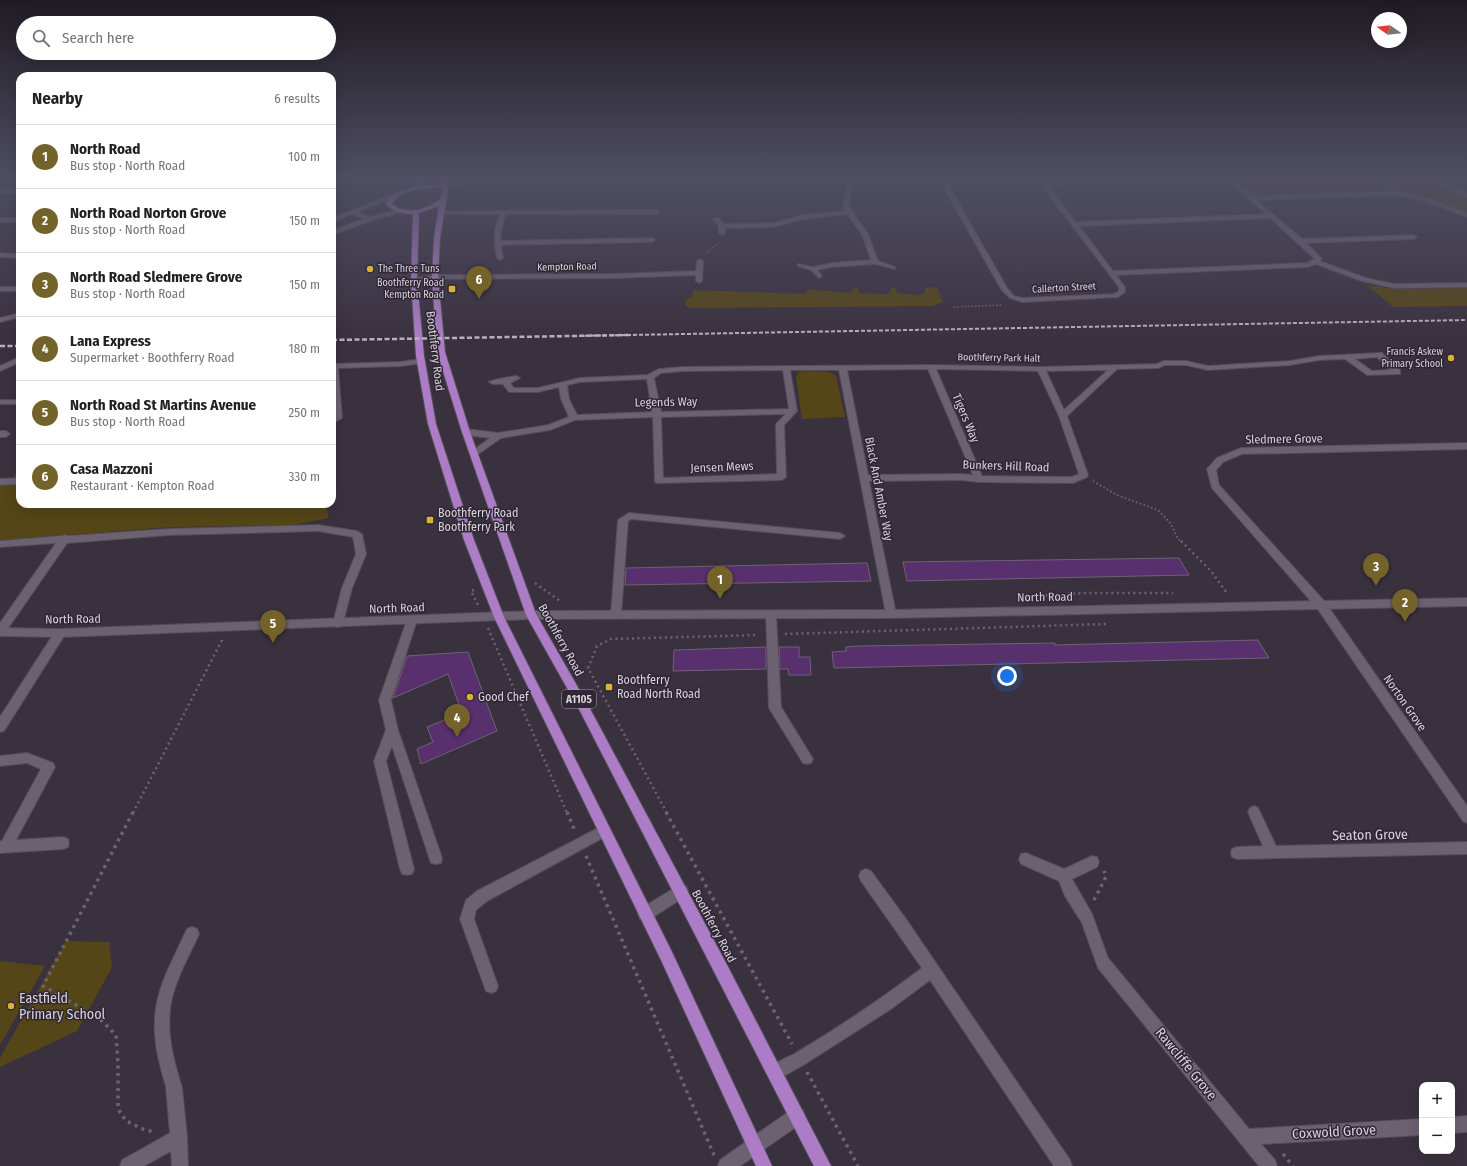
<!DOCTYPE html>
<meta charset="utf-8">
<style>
:root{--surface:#fff;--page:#f6f6f6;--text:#202124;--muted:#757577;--line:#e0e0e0;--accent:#73632b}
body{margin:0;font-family:"Fira Sans Condensed",sans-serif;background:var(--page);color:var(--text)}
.controls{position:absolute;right:12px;bottom:12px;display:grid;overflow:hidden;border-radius:8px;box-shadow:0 4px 16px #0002}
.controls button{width:36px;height:36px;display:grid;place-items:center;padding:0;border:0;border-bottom:1px solid var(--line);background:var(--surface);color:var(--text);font:20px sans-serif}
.compass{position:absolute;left:1371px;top:12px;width:36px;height:36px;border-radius:50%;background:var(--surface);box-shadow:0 4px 16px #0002;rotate:284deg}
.you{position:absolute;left:1007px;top:676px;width:14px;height:14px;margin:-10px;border:3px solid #fff;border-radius:50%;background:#1a73e8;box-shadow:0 0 0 6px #1a73e833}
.badge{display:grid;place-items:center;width:26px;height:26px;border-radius:50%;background:var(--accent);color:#fff;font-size:13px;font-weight:700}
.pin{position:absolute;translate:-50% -33px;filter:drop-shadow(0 1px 2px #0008)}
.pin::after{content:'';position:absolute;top:21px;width:14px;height:12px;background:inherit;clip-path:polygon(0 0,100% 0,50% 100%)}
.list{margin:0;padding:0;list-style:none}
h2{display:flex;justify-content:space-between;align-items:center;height:52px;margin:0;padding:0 16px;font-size:17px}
h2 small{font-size:13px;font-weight:400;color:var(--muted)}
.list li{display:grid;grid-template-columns:26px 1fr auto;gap:12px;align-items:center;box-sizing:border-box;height:64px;padding:0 16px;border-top:1px solid var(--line)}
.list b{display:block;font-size:15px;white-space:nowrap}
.list p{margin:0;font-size:13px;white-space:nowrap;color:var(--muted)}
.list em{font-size:13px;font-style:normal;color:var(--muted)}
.icon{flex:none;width:22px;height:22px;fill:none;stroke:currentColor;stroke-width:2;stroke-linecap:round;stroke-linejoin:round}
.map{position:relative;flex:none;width:1467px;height:1166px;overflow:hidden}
.search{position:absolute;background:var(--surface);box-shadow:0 4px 16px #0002;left:16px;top:16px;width:320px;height:44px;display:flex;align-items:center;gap:10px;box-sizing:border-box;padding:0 14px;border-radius:22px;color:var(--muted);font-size:15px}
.panel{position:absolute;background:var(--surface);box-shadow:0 4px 16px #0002;left:16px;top:72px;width:320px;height:436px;border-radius:12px}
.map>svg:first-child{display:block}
.green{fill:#554617}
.building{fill:#58306d;stroke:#6d6373}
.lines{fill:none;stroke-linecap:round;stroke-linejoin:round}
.service-casing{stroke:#544d59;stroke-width:2}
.minor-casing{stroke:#544d59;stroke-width:2}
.tertiary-casing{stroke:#544d59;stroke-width:2}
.secondary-casing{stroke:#544d59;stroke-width:2}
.primary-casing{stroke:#544d59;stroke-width:2}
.path-far3{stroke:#6c6470;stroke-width:1.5;stroke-dasharray:1.5 2;stroke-linecap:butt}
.path-far2{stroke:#6c6470;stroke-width:2;stroke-dasharray:1.5 2.5;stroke-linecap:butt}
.path-far1{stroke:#6c6470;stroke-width:2.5;stroke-dasharray:2 3.5;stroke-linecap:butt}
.path{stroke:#6c6470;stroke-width:3.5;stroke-dasharray:3 4.5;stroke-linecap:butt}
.service{fill:#6b6171;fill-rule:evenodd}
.minor{fill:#6b6171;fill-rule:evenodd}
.tertiary{fill:#6b6171;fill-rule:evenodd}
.secondary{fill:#6b6171;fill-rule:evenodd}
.primary{fill:#ac7dc6;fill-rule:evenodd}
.rail-far1{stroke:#b8b2bd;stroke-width:2;stroke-dasharray:4 2;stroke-linecap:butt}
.rail{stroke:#b8b2bd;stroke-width:2.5;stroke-dasharray:5 2.5;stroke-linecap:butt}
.poi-dot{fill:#d8b434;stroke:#302735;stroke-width:1.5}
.labels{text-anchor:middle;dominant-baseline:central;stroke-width:3;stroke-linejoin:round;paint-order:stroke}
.far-street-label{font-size:10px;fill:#d7d1db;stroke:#302735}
.far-poi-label{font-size:10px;fill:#d7d1db;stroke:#302735;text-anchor:end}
.shield{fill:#302735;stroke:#a59ea9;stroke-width:1}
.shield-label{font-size:11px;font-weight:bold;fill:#d7d1db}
.street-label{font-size:12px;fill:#d7d1db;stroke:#302735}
.poi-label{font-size:12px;fill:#d7d1db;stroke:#302735;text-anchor:start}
.near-street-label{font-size:14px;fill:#d7d1db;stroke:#302735}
.near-poi-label{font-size:14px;fill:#d7d1db;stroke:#302735;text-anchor:start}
</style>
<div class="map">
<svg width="1467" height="1166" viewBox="0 0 1467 1166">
<rect width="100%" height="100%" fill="#3a313f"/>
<g class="green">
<polygon points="1405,177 1412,177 1467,198 1467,214 1412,193 1391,190 1259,193 1251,192 1238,179 1260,184 1400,179"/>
<polygon points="1367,285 1397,289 1467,288 1467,306 1393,307"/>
<polygon points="937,287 943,302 932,306 691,308 685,306 685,300 691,298 694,290 804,294 809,289 848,293 851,292 853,288 858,288 859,293 888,294 891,288 896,288 897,293 916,295 925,293 925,288"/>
<polygon points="800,371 829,372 836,376 845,417 802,419 796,376"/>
<polygon points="20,468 20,504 325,504 329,518 293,525 172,527 0,540 0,485 7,485"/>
<polygon points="66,941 109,942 112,967 77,1031 0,1067 0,1058"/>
<polygon points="0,961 45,966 0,1045"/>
</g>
<g class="building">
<polygon points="1179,558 1189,575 907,581 903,562"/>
<polygon points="867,563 871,581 625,585 626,568"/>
<polygon points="1258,640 1269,658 834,668 832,652 846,651 846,647 859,646 1055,643 1055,645"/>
<polygon points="766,647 766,669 673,671 674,650"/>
<polygon points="779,647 799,647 799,657 810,657 811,675 789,675 788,669 780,669"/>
<polygon points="468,652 497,731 421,764 417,749 433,742 427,727 462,713 448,674 393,698 407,656"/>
</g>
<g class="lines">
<g class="service-casing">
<g id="service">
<rect x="0" y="189" width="20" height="4"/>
<polygon points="353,210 369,217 370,218 367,220 351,213 351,211"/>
<path d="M503,211L506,213L501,230L500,241L652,238L655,240L652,242L501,245L503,258L500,260L497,258C494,241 493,227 501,212Z"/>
<polygon points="0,253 20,254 20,258 0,257"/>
<polygon points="435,275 437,276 437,278 414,282 411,280 414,278"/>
<polygon points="20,313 20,317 0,322 0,318"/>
<polygon points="421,359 425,361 424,363 400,366 338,368 342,418 332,423 332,417 334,417 332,364 400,362"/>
<polygon points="0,431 6,431 10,434 6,437 0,437"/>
<polygon points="20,478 20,484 0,485 0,479"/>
<polygon points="629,513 840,533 845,536 840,539 631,519 628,521 621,615 620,618 612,618 611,615 618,520"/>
<polygon points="318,525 357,531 362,534 366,554 352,588 342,626 338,627 334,626 333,623 342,588 356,554 353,537 318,531 169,535 67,543 4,634 0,635 0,623 56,543 0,547 0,541 61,536 65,535 68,536 169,529"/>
<polygon points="771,611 775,612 776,615 781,707 813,759 811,763 807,764 803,763 769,708 766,615 767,612"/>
<polygon points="412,616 416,617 417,620 391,700 398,730 442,858 441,863 436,864 431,863 392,746 386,761 414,869 412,874 407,875 402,874 400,869 374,761 386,730 379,700 407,620 408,617"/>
<polygon points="604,825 608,827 610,831 608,835 487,901 476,910 474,919 498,986 496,991 491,993 486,991 460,919 466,900 477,891"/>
<path d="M866,869L871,871L906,919L1070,1160L1072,1166H1054L930,980L891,1009L805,1064L775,1081L770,1078L767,1073C771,1063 785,1059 794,1054C838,1028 881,999 922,968L861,881L859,876L861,871Z"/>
<polygon points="681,884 686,886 688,891 686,896 650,919 645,921 640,919 638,914 640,909"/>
<path d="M192,927L197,929L199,934C191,952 181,969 175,988C163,1022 172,1055 182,1088L179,1093L174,1096L169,1093C164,1083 162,1072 159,1061C146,1004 164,979 187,929Z"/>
</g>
</g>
<g class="minor-casing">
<g id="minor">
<polygon points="500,177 520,177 445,187 442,185 445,183"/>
<path d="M521,177H542C537,180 526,180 521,177Z"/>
<path d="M847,177H853L854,181L849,201L850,208L868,234L878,261L895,267V269L875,264L832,267L817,270L822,276L819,278L811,270L798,266V264L813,267L832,263L871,260L862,234L847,214L803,219L774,227L725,228V233L722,235L719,233V226L713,219L718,218L724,224L774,223L803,215L845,211C841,199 849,189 847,177Z"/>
<path d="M938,177H944L1007,288L1014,296L1022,298L1114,294L1119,291V287L1035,177H1041L1045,182L1103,179L1102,177H1214L1211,179L1107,182L1048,185L1076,222L1266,214L1224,177H1231L1252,196L1399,191L1423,197L1467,213V217L1419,199L1399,195L1256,200L1302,239L1414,235L1417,237L1414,239L1306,243L1322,259L1320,261L1366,278L1394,284L1467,283V287L1394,288L1362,281L1316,264L1308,267L1116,275L1125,287V292L1118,297L1022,302L1010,298L1001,289ZM1270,218L1315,259L1307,263L1113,271L1079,226Z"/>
<polygon points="1419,177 1428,177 1467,193 1467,197"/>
<polygon points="440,211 657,210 660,212 657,214 438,214 437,213"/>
<rect x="0" y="218" width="20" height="4"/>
<polygon points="700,259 703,261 702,281 699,283 696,281 696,275 613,278 435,279 432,277 435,275 613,274 696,271 697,261"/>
<rect x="0" y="287" width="20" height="4"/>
<path d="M1379,353H1382L1400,370V374L1367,375L1345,359L1319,360L1290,365L1208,370L1186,365H1165L1158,368L1117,369L1067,416L1088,475L1087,477L1073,483L979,482L961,480L869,481L896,614L895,617H887L886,614L839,370H790L797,411L784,425L786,477L782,480L656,483L655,481L653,417L575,420L550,430L501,438L474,457L471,456L470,454L471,452L490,438L466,435L462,432L466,429L498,433L548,425L569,417L561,399L559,387L538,392H509L503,384H493L489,382C491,380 510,377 516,376L520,378L510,383L514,388H538L580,378L648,375L659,369L683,367L931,365L1041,367L1157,364L1164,361H1186L1208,366L1290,361L1319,356ZM1377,357L1390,370L1372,371L1355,359ZM928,369L973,475L961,474L868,475L847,370ZM936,369L1038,371L1059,416L1079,474L1072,477L982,476ZM783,370L789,409L661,412L654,378L661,373L683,371ZM1108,370L1064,410L1046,371ZM647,379L652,412L577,415L569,399L567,385L580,382ZM786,414L776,424L777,474L663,478L661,417Z"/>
<rect x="0" y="400" width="20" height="4"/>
<polygon points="1467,443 1467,449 1242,454 1223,462 1216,470 1219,485 1325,602 1467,806 1467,823 1463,821 1317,608 1212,488 1207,469 1217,458 1241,448"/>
<polygon points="60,629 64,630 65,633 64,636 4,731 0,732 0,717 56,630"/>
<polygon points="27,753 53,763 55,767 16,840 63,837 68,839 69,843 68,847 63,849 0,853 0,841 2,841 41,769 27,763 0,766 0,756"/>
<polygon points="1254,806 1258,808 1276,846 1467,842 1467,854 1237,859 1232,857 1231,853 1232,849 1237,847 1263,846 1248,812 1250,808"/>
<polygon points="1026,853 1064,869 1092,856 1097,857 1099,862 1097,867 1072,879 1092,914 1108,958 1249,1129 1422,1119 1422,1135 1261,1144 1275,1160 1277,1166 1259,1166 1098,968 1082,923 1065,896 1059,881 1021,864 1019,859 1021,854"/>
<polygon points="174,1080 179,1083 182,1088 187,1137 188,1166 172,1166 171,1151 144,1166 120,1166 122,1160 170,1133 166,1088 169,1083"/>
<polygon points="797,1108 803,1110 805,1116 803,1122 740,1166 718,1166 720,1160 791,1110"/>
<polygon points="1467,1116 1467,1132 1452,1133 1452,1117"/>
</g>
</g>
<g class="tertiary-casing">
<polygon id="tertiary" points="1467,598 1467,606 891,618 531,619 60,637 0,636 0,628 60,629 531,611 891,610"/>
</g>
<g class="secondary-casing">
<g id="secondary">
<polygon points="394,194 399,195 332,222 332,218"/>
<path d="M404,209L407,211L406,212L378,218L332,235V231C355,221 379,213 404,209Z"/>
<polygon points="20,357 20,362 0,371 0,366"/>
</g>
</g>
<g class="primary-casing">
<path id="primary" d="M423,177H429L421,186L443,184L444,177H450L440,238L438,277L445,352L470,432L536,614L588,705L727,965L831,1166H814L580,711L526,615L462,432L437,352L432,277L434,238L439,206L419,213L417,280L424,356L436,424L474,540L504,617L671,950L772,1166H756L661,960L494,617L464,540L428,424L416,356L411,280L413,214C402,214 393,212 386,204C394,188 402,194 414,187C417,185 420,180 423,177ZM443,187L440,199C427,210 406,216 392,204C400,188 427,189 443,187Z"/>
</g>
<g class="path-far3">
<polyline points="707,253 718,243"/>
<polyline points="954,307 1003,305"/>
</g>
<polyline class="path-far2" points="1093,481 1117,495 1158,510 1171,524 1178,539 1182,542"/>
<g class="path-far1">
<polyline points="1181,541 1211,571 1227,593"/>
<polyline points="535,583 560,601"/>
<polyline points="474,590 471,591 478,605"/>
<polyline points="1018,597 1085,593 1173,593"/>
<polyline points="488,628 567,813"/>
<polyline points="785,634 1106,624"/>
<polyline points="133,813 222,640"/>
<polyline points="667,813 588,668 597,646 611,639 758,635"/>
</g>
<g class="path">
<polyline points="133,812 43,986 100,1019 116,1035 118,1064 118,1109 126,1121 143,1129 154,1132"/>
<polyline points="567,812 575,831"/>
<polyline points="666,812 792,1044"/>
<polyline points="586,856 714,1155"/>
<polyline points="1094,900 1106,877 1104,871"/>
<polyline points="807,1072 858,1166"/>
<polyline points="1283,1154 1293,1166"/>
</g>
<use href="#service" class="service"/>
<use href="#minor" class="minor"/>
<use href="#tertiary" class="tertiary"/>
<use href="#secondary" class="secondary"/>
<use href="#primary" class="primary"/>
<polyline class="rail-far1" points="573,336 1467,320"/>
<g class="rail">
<polyline points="332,340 629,335"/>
<polyline points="0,346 20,346"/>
</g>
</g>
<linearGradient id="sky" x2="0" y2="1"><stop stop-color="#201b23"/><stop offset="0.52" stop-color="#4f4e63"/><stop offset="1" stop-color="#4f4e63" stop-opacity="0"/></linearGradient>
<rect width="1467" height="340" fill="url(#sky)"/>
<g class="poi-dot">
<circle cx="370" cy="269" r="4"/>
<rect x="448" y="285" width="8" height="8" rx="2"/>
<circle cx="1451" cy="358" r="4"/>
<rect x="426" y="516" width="8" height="8" rx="2"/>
<rect x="605" y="683" width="8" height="8" rx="2"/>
<circle cx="470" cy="697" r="4"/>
<circle cx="11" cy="1006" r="4"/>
</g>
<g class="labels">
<g class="far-street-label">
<text transform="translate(567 267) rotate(-1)">Kempton Road</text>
<text transform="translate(1064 288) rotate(-3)">Callerton Street</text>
<text transform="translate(999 358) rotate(1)">Boothferry Park Halt</text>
</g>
<g class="far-poi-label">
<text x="378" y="269" text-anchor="start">The Three Tuns</text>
<text x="444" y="283">Boothferry Road<tspan x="444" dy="12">Kempton Road</tspan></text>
<text x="1443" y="352">Francis Askew<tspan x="1443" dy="12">Primary School</tspan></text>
</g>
<rect class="shield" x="562" y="690" width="34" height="18" rx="3"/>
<g class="shield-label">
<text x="579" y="699">A1105</text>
</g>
<g class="street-label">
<text transform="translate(435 351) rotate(83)">Boothferry Road</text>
<text transform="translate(666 402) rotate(-1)">Legends Way</text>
<text transform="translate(966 418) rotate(67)">Tigers Way</text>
<text transform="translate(1284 439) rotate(-1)">Sledmere Grove</text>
<text transform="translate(1006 466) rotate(2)">Bunkers Hill Road</text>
<text transform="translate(722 467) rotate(-2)">Jensen Mews</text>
<text transform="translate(879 489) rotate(79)">Black And Amber Way</text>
<text transform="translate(1045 597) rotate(-1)">North Road</text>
<text transform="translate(397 608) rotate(-2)">North Road</text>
<text transform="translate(73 619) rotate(-1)">North Road</text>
<text transform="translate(561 640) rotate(61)">Boothferry Road</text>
<text transform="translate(1405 703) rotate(55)">Norton Grove</text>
<text transform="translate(714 926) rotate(62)">Boothferry Road</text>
</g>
<g class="poi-label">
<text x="438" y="513">Boothferry Road<tspan x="438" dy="14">Boothferry Park</tspan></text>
<text x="617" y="680">Boothferry<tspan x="617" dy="14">Road North Road</tspan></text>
<text x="478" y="697">Good Chef</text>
</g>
<g class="near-street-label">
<text transform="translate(1370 835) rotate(-1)">Seaton Grove</text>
<text transform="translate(1186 1064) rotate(51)">Rawcliffe Grove</text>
<text transform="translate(1334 1132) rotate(-3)">Coxwold Grove</text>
</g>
<g class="near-poi-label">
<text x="19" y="998">Eastfield<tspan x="19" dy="16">Primary School</tspan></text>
</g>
</g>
</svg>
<div class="controls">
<button>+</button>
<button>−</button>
</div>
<svg class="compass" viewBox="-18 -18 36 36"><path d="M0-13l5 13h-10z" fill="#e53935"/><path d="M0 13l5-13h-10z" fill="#757577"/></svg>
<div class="you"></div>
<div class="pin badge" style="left:720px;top:599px">1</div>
<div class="pin badge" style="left:1405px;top:622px">2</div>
<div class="pin badge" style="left:1376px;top:586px">3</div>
<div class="pin badge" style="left:457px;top:737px">4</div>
<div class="pin badge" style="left:273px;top:643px">5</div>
<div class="pin badge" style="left:479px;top:299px">6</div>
<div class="search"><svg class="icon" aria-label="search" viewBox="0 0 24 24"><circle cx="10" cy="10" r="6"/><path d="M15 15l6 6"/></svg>Search here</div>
<section class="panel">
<h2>Nearby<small>6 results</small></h2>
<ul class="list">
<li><span class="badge">1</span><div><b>North Road</b><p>Bus stop · North Road</p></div><em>100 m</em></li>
<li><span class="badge">2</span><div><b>North Road Norton Grove</b><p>Bus stop · North Road</p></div><em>150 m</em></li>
<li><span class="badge">3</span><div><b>North Road Sledmere Grove</b><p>Bus stop · North Road</p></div><em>150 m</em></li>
<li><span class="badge">4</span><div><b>Lana Express</b><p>Supermarket · Boothferry Road</p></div><em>180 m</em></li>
<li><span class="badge">5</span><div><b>North Road St Martins Avenue</b><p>Bus stop · North Road</p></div><em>250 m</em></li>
<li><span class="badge">6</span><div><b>Casa Mazzoni</b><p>Restaurant · Kempton Road</p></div><em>330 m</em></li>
</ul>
</section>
</div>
